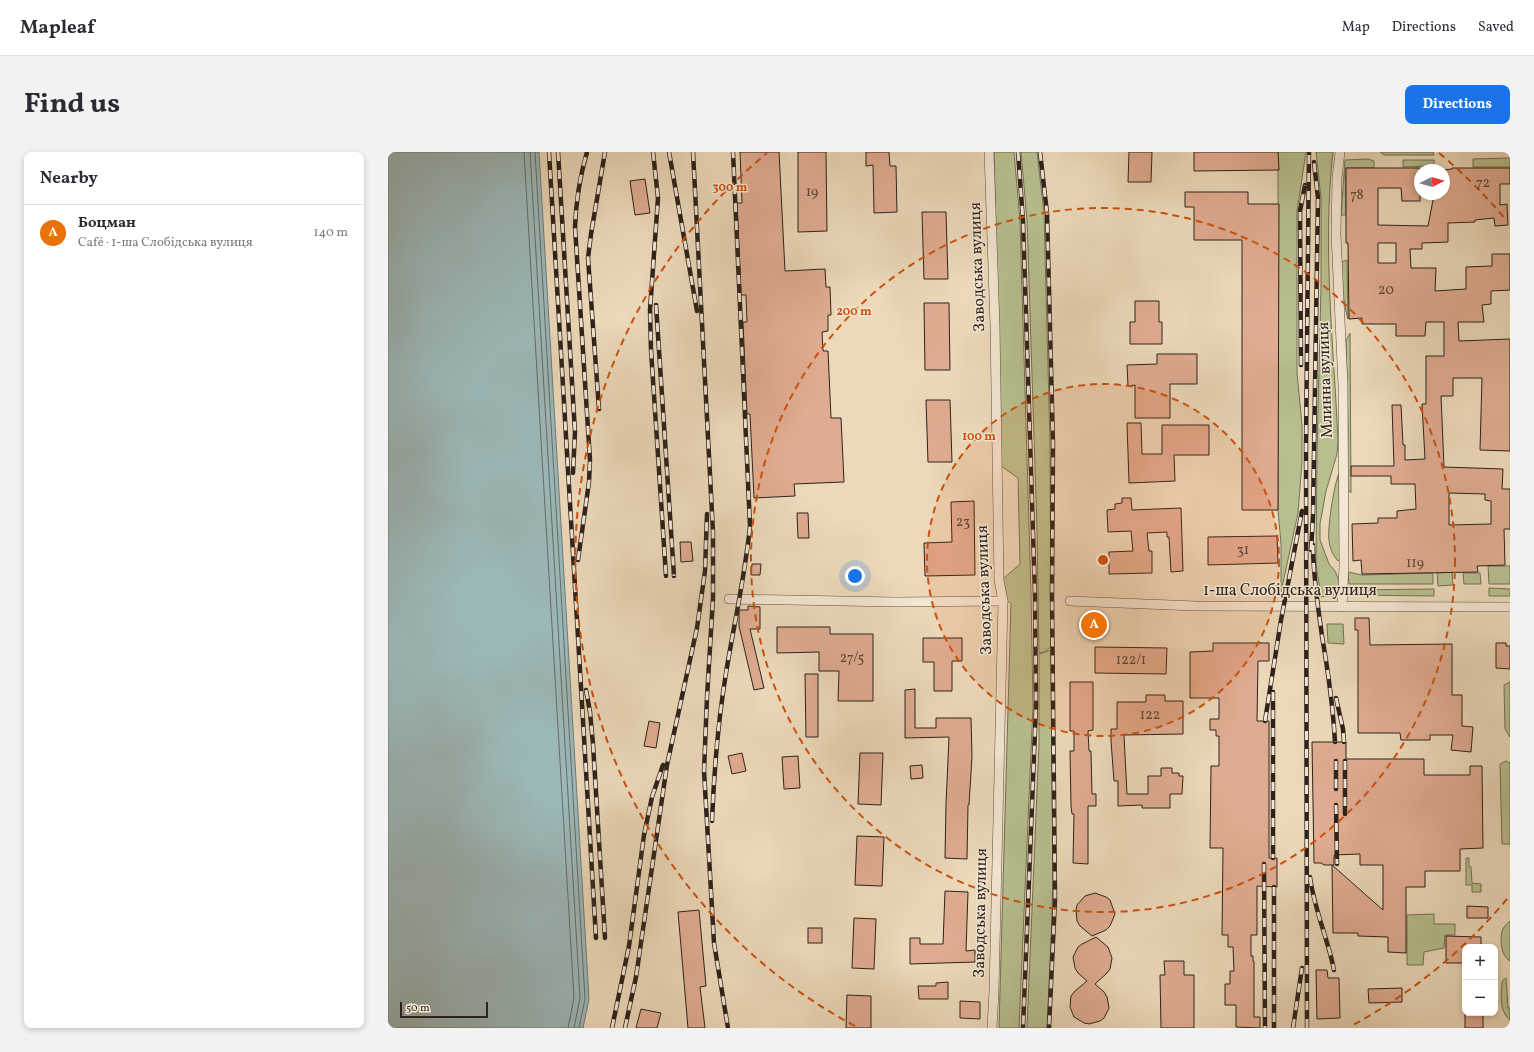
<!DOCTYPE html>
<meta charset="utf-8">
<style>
:root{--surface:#fff;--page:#f2f2f3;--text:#2b2b33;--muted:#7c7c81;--line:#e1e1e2;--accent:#1a73e8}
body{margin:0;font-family:Vollkorn,serif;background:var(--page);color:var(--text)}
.controls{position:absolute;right:12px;bottom:12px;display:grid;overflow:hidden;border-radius:8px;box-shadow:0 2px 6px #0003}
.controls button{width:36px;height:36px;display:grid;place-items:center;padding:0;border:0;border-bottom:1px solid var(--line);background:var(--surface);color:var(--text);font:20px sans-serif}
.compass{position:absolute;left:1026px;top:12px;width:36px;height:36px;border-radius:50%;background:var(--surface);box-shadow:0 2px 6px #0003;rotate:85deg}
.scale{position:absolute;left:12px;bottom:10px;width:88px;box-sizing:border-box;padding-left:4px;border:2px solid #2d221c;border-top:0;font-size:11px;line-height:14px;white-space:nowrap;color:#2d221c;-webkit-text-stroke:3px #f3e6d2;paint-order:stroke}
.you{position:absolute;left:467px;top:424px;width:14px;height:14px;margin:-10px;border:3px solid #fff;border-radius:50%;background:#1a73e8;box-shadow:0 0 0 6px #1a73e833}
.badge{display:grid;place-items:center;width:26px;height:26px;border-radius:50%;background:var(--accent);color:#fff;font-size:13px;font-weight:700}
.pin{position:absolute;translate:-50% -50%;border:2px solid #fff;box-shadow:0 1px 4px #0006}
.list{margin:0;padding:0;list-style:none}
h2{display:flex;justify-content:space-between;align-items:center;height:52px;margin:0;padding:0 16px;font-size:17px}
h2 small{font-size:13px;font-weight:400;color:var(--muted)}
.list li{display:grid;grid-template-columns:26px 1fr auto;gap:12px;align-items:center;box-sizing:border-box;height:56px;padding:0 16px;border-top:1px solid var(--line)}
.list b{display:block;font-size:15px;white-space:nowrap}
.list p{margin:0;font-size:13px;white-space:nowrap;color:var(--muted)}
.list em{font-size:13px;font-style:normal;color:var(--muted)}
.map{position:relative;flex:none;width:1122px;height:876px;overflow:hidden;border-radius:8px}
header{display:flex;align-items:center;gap:24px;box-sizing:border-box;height:56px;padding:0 20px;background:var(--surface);border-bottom:1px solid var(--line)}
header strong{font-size:19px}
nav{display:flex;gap:22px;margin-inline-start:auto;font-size:14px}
.intro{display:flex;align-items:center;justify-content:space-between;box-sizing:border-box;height:96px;padding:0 24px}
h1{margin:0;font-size:28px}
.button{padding:10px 18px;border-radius:8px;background:var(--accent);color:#fff;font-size:14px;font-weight:700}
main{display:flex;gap:24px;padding:0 24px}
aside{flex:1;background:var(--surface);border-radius:8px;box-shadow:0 2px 6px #0003}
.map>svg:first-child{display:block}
.green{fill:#b8bf8f;stroke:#727056}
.water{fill:#9cb8b9;stroke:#707c7a}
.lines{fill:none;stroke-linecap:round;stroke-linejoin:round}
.shore{stroke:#646d6a;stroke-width:1}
.building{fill:#e0ac91;stroke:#2d221c;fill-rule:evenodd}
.minor-casing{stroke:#5d5044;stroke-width:10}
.minor{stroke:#f3e6d2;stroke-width:9}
.rail-casing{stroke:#2d221c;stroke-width:4.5}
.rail{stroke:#f3e6d2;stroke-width:3;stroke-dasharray:9;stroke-linecap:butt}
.ring{fill:none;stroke:#cc510e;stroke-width:2;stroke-dasharray:7 5}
.labels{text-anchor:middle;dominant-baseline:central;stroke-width:3;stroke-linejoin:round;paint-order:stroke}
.number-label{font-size:14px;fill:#5a4439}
.street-label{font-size:16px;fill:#2d221c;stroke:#f3e6d2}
.centre{fill:#cc510e;stroke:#f3e6d2;stroke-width:2}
.ring-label{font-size:12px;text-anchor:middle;font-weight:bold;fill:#cc510e;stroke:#f3e6d2;stroke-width:3;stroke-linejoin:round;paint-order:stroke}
</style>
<header>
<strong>Mapleaf</strong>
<nav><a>Map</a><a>Directions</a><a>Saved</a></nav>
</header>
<div class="intro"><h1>Find us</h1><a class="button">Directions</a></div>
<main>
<aside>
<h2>Nearby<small></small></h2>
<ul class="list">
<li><span class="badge" style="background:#e8710a">A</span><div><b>Боцман</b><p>Café · 1-ша Слобідська вулиця</p></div><em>140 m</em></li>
</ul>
</aside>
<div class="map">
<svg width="1122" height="876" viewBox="0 0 1122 876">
<rect width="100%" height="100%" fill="#ecd9ba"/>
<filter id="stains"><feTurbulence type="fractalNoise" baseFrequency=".005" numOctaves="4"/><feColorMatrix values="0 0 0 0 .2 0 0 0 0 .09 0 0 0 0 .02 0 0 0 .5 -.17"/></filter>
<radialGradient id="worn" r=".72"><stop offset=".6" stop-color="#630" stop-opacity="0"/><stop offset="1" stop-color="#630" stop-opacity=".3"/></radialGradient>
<g class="green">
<polygon points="606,0 626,0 632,69 643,441 645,554 631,876 611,876 623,452 617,446 615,427 632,412 630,326 613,314"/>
<polygon points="633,0 649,0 656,61 662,291 663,495 656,500 651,501 649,377 639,68"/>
<polygon points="890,0 918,0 909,59 909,221 914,273 914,311 910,361 893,440 893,392 890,358"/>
<path d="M928,0H945C934,97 946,193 950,290L949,302L938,339L932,372V388L941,412L947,419L951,428V439L945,443L933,445L928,412L929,297L933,136V46Z"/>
<polygon points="992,0 1045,0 1046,3 996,3"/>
<polygon points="1122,6 1122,15 1085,15 1085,7"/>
<polygon points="980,7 986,9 986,16 957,16 958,63 953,63 957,8"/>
<polygon points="1015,8 1046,8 1046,14 1015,15"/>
<path d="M959,108L960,167C955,149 953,128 953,110Z"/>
<polygon points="962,181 963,341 959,337 960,277 958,189"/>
<path d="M951,321L952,407L950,409C945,404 942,396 941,389C939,377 946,333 951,321Z"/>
<polygon points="1100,414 1122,414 1122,432 1101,432"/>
<polygon points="960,420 974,423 1045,421 1045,432 961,432"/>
<polygon points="1064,420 1065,433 1050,434 1049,421"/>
<polygon points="1075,421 1092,421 1093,432 1076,432"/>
<polygon points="1101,436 1122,437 1122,444 1101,444"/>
<polygon points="1046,437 1046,444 968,443 963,441 962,438"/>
<polygon points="939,472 955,472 956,492 940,491"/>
<polygon points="663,498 665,726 663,789 659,876 639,876 651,592 651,502"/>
<polygon points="1122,530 1122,585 1117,577 1116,533"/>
<polygon points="1118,609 1122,611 1122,692 1114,692 1112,612"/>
<polygon points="1078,706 1081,706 1081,715 1083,715 1084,731 1093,732 1093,740 1084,740 1084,733 1078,733"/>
<polygon points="1046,762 1046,772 1067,772 1067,783 1057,783 1056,796 1036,800 1035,813 1019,813 1019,763"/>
<path d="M1122,769V809C1113,804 1112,789 1114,779C1115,775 1119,772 1122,769Z"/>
<path d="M1118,826L1120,856H1122V868C1111,859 1113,843 1114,831L1115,828Z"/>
</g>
<polygon class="water" points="0,0 151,0 201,847 195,876 0,876"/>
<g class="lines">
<g class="shore">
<polyline points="136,0 186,846 180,876"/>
<polyline points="142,0 192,846 186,876"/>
<polyline points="147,0 197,847 191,876"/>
</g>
</g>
<g class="building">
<polygon points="352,0 391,0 397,119 437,117 438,135 442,135 443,163 440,163 440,179 434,180 435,199 440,199 443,266 453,266 456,330 406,332 407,344 366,346 362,262 359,262 355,170 359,170 358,143 353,143 349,51 354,51"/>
<polygon points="410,0 438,0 439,79 410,80"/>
<polygon points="478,0 501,0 502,14 508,14 509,60 486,61 485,13 478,14"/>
<polygon points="741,0 764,0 763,30 740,30"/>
<polygon points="806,0 890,0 891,18 806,19"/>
<path d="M958,16H1032V49H1014L1013,36H990V73L1040,74L1046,43H1056V18L1064,17V16H1122V32H1112V53L1119,52L1120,73L1107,74L1106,66L1087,68V70L1060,71V90L1034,91V97H1022L1023,116H1048L1047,139L1078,137V115L1104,114V102H1122V138L1103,139V152L1094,153L1096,170H1070L1071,189L1122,187V299L1092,298L1094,226H1065V244H1053L1056,315L1115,317L1114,337H1122V377H1116L1117,413L1089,414L1090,420L974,422L973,408L965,409L964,372L990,371V366H1009V359L1028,357L1027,332H1003V324H963V314H1006L1004,253H1013L1015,293H1017V308L1037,307L1034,252H1038V204H1056V170H1038L1037,184H1008V172H974V166L961,167L960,91H958ZM990,91H1008V111H990ZM1061,341L1097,342V348L1103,349V372L1061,373Z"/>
<polygon points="257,27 262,61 247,63 242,29"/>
<polygon points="797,40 860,40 860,52 891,52 890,358 854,358 854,88 806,88 806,55 797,55"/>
<polygon points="534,60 558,60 560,127 536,127"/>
<polygon points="747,149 771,149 771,170 774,170 774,192 742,192 742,170 747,170"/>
<polygon points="536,151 561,151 562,218 537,218"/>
<polygon points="769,202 809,202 809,232 782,232 782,266 747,266 747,233 740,234 739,213 769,212"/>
<polygon points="538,248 562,248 564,310 540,310"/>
<polygon points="739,271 753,271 754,302 774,302 774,273 821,273 821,303 786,303 787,329 741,331"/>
<polygon points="734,346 743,346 744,358 793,356 795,419 783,420 781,385 779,385 779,380 759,381 761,399 764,399 764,421 721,422 721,400 745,399 743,379 720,380 719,358 727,357 727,352 734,351"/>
<polygon points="586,349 587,423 537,424 536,391 564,390 563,350"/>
<polygon points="409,361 420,361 421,386 410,386"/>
<polygon points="889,384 890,411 820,413 820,385"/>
<polygon points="292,390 303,390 305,409 293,410"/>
<polygon points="364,412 373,412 372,423 363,423"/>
<polygon points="360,454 372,455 372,477 362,477 376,536 366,538 351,474 351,458 360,458"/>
<polygon points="967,466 981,466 982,493 1064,492 1064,543 1074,543 1074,574 1085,575 1083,600 1063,598 1065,583 1042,583 1042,588 1013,588 1012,581 970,581 970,478 967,478"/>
<polygon points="389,475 442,475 442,482 485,482 485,549 450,549 451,519 431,519 431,500 389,501"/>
<polygon points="535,486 574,486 574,509 564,509 564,539 546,539 546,510 535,510"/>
<polygon points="825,491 881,491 881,509 870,509 869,569 881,569 881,706 889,706 889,735 869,734 869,783 863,783 863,804 865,804 865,809 866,809 866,865 872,865 872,876 848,875 848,853 837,853 837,832 842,832 842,819 846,819 845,795 840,795 840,783 834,783 835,696 822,696 823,614 831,614 831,584 828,584 828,578 822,578 822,567 831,567 831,546 802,546 802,500 825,499"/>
<polygon points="1108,491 1118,491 1118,494 1122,494 1122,517 1108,516"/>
<polygon points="707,495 779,496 778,522 707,521"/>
<polygon points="417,522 430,522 430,585 418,585"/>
<polygon points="682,530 705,530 705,578 700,579 701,599 703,599 704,642 708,642 708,654 700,654 700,712 685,711 686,662 684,662 683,654 682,599 686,599 686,579 682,579"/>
<polygon points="527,537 527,576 548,576 548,566 583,566 584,605 581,653 580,653 579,707 557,706 558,652 561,585 517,586 517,538"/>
<polygon points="758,543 777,543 777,549 795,549 795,582 736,583 739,642 760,642 760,624 773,624 773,616 784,616 784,621 791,621 791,624 795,624 794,642 782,642 782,656 754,656 754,653 730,654 730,629 726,629 723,589 723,577 729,577 729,550 758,550"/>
<polygon points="261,569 272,571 268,596 256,594"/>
<path d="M924,590H958V607H1036V623H1082V614H1094L1095,696L1072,697V719H1037V735H1018V801L1000,800V785L970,784V781H945L944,713H936L933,711H926ZM972,702V713H995V758L944,713H946V703Z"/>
<polygon points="354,601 358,619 344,622 340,604"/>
<polygon points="472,601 495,601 493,653 470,652"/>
<polygon points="410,604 412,636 396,637 394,605"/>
<polygon points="534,613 535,626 523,627 522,614"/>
<polygon points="469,684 496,685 494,734 467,733"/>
<polygon points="557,739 580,740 578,799 587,798 587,810 522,812 522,786 532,786 532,792 555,792"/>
<polygon points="707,741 718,745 722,748 727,762 722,774 718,778 704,784 692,774 689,769 688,758 689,753 697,744"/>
<polygon points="1079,754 1100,755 1100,766 1079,766"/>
<polygon points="311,758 318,834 312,835 317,876 300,876 290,760"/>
<polygon points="466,766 488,767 486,817 464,816"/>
<rect x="420" y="776" width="14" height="15"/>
<polygon points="1058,784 1093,785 1093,795 1077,795 1077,811 1058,811"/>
<polygon points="708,785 720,795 724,806 722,817 719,821 707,832 716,840 719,845 721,856 716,866 712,869 701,872 696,871 686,865 682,855 683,844 687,839 699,829 690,821 687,816 685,805 690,795 694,792"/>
<polygon points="776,809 796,809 796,823 806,823 806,876 773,876 772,823 777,823"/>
<polygon points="928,818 939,818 940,826 951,826 952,866 929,867"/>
<polygon points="560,830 560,847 531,847 530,834 548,834 548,831"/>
<polygon points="1014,836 1014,850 981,851 980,837"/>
<polygon points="459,843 483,844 483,876 458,876"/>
<polygon points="572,849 592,850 592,867 572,866"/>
<polygon points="253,857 273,861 269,876 248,876"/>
<rect x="1077" y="861" width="18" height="15"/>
</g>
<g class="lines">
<g class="minor-casing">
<g id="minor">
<polyline points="601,0 607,174 611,428 615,449 606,839 604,876"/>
<polyline points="952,0 949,25 948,82 955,233 956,414 954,455"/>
<polyline points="341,447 508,450 615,449"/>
<polyline points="682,449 808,454 1122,455"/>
</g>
</g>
<use href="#minor" class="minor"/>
<g class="rail-casing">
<g id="rail">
<polyline points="161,0 208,786"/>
<polyline points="170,0 187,280 185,321"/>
<polyline points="265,0 270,46 262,158 263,198 278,424"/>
<polyline points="281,0 309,159"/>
<polyline points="305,0 325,380 325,446 319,545 316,619 326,791 340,876"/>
<polyline points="630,0 635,69 647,443 648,554 635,876"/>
<polyline points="652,0 659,61 665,291 664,443 667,747 661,876"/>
<polyline points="268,153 286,424"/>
<polyline points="913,213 912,59 917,33"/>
<polyline points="211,257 200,106 203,82 217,0"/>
<path d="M925,393C925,424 930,454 934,484C940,519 945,554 947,590"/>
<polyline points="923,398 925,365 930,46 926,10"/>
<path d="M190,408L201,330L202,308L187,75C188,49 192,24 199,0"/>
<polyline points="198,538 202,560 205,592 217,786"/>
<polyline points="885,540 885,706"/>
<polyline points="948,546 955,577 956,590"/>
<polyline points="877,569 893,468 914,359"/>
<polyline points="948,609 948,637"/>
<polyline points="957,609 957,662"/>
<polyline points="948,653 949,712"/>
<path d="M324,669C326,619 330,570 338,521C346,472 357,424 362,374L345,0"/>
<polyline points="876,712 877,876"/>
<path d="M922,725C926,757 940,787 946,818"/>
<polyline points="886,735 886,876"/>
<polyline points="224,876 241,794 256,683 264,645 275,613"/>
<polyline points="237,876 248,825 279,613 309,476 317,419 319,362"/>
<polyline points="905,876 914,816"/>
<polyline points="919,876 918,294 921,0"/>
</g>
</g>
<use href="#rail" class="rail"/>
</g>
<circle cx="715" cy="408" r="176" fill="#cc510e" fill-opacity=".12"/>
<g class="ring">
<circle cx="715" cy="408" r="176"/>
<circle cx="715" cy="408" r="352"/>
<path d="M1119 747A528 528 0 0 1 963 874M467 874A528 528 0 0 1 379 1M1051 1A528 528 0 0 1 1119 69"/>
</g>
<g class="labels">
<g class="number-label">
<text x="1095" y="31">72</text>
<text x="424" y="40">19</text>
<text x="969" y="43">78</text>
<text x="998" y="138">20</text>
<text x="575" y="370">23</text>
<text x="855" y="398">31</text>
<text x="1027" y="411">119</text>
<text x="464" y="506">27/5</text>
<text x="743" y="508">122/1</text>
<text x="762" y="563">122</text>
</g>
<g class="street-label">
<text transform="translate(590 115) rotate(-92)">Заводська вулиця</text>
<text transform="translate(938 228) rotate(-92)">Млинна вулиця</text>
<text transform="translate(597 438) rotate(-92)">Заводська вулиця</text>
<text x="902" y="439">1-ша Слобідська вулиця</text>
<text transform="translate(593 761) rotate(-89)">Заводська вулиця</text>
</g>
</g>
<circle cx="715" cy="408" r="6" class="centre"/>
<g class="ring-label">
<text x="342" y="39">300 m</text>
<text x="466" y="163">200 m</text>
<text x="591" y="288">100 m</text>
</g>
<rect width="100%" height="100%" filter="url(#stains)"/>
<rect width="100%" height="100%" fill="url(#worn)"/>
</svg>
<div class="controls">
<button>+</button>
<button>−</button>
</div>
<svg class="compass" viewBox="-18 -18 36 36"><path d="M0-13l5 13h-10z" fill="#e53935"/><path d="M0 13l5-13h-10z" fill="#7c7c81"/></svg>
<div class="scale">50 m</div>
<div class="you"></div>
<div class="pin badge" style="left:706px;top:473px;background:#e8710a">A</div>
</div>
</main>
